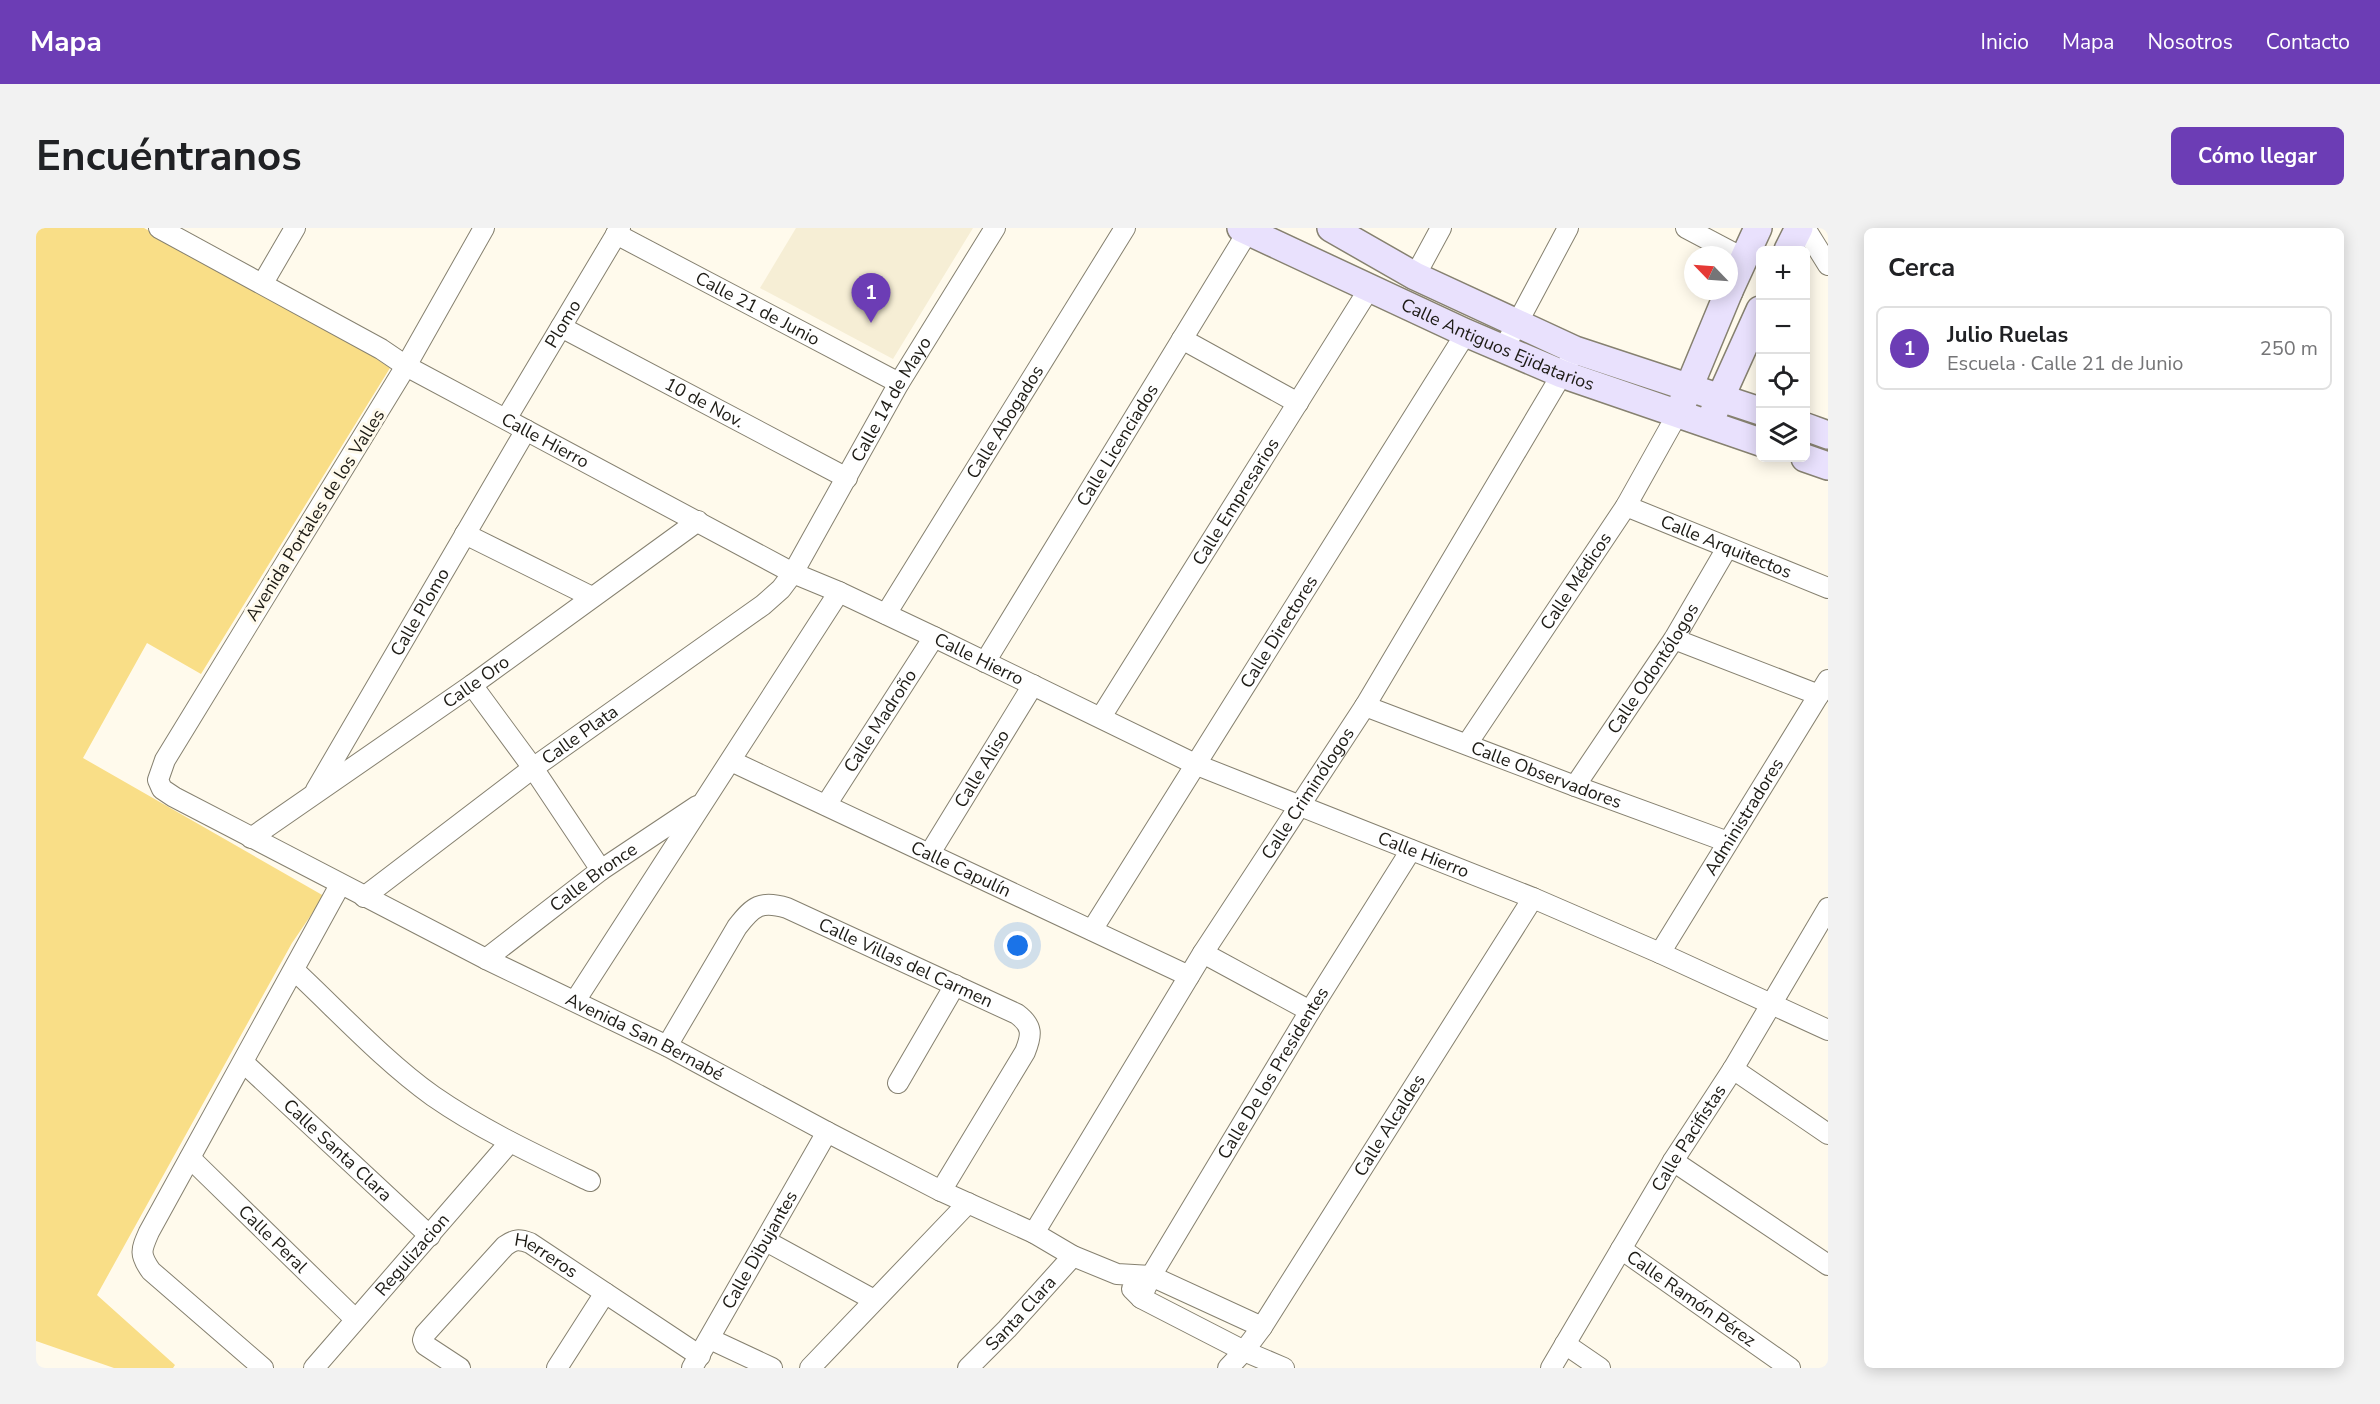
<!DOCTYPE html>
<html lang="es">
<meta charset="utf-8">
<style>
:root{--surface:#fff;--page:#f2f2f2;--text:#202124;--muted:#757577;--line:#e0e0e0;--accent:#6c3db5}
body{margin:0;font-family:"Nunito Sans",sans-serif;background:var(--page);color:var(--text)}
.controls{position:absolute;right:18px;top:18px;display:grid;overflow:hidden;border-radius:9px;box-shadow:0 3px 15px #0003}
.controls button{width:54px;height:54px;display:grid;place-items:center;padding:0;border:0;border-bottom:2px solid var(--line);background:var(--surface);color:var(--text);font:30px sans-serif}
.compass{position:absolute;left:1648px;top:18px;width:54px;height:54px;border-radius:50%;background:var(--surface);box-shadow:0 3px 15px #0003;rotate:295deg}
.you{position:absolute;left:982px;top:718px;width:21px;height:21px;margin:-15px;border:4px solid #fff;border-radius:50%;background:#1a73e8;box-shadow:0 0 0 9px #1a73e833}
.badge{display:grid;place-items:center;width:39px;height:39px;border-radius:50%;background:var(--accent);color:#fff;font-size:20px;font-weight:700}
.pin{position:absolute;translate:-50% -50px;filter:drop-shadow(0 2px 3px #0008)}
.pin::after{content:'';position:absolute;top:32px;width:21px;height:18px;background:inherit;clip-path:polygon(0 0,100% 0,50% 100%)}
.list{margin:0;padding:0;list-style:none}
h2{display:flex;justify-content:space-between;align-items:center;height:78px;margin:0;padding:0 24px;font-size:26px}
h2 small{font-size:20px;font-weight:400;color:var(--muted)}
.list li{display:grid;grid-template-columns:39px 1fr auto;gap:18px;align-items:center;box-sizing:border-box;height:84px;margin:0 12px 12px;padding:0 12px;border:2px solid var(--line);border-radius:9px}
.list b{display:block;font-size:22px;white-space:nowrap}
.list p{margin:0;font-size:20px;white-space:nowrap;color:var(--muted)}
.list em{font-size:20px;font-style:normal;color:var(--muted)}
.icon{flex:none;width:33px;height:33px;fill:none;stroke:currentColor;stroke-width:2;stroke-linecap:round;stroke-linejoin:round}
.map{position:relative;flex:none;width:1792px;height:1140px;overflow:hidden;border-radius:9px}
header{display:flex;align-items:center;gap:36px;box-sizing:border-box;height:84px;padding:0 30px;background:var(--accent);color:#fff}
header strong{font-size:28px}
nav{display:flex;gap:33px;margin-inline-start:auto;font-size:21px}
.intro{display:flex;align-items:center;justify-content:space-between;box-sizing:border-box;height:144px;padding:0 36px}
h1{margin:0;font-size:42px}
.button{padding:15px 27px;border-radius:9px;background:var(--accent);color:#fff;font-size:21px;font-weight:700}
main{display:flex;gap:36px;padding:0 36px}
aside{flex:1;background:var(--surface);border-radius:9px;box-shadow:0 3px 15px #0003}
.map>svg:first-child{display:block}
.built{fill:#f6eed5}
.green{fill:#f9de87}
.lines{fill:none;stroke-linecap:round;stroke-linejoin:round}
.street-casing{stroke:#868170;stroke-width:22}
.secondary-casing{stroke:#868170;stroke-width:30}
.street{stroke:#fff;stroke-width:20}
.secondary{stroke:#e9e1fd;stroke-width:27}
.labels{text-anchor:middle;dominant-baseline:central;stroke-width:6;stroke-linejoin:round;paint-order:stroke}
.street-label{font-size:18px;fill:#1d1b15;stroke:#fffaec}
</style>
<header>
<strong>Mapa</strong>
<nav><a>Inicio</a><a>Mapa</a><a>Nosotros</a><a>Contacto</a></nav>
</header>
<div class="intro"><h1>Encuéntranos</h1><a class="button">Cómo llegar</a></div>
<main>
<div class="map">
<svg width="1792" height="1140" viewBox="0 0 1792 1140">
<rect width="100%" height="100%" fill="#fffaec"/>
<polygon class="built" points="760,0 937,0 857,131 724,60"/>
<polygon class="green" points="0,0 108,0 304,106 354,140 165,446 111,415 47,530 288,668 256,715 61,1067 139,1137 137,1140 78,1140 0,1113"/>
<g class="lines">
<g class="street-casing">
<g id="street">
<path id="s1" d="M123,0L345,121L370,138L757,345L803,364L898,409L1161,537L1497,670L1624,725L1792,802"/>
<path id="s2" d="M448,0L370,138L129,532L122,552L126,561L138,569L450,731L631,818L791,904L905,963L998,1005L1037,1028L1081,1046L1115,1048L1226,1099"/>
<polyline points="1650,0 1707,30"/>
<polyline points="1769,0 1792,37"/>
<path id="s3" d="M580,6L863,155"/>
<polyline points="1379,48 1405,0"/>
<polyline points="227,55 259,0"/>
<path id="s4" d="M525,99L811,250"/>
<polyline points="1146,111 1262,175"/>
<polyline points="1468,120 1532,0"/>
<path id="s5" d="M470,191L584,0"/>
<path id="s6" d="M1590,278L1792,360"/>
<polyline points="429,306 556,369"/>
<path id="s7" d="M850,386L1089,0"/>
<polyline points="1638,411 1783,467"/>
<path id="s8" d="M949,434L1214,0"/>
<polyline points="436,457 497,540 565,642"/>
<path id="s9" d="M1329,478L1539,558L1692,614"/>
<path id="s10" d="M1065,489L1333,61"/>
<path id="s11" d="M1431,516L1590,278L1642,185"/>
<path id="s12" d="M695,533L1153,748"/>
<path id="s13" d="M1539,558L1638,411L1691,320"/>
<path id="s14" d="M280,562L490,202"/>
<path id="s15" d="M790,577L898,409"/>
<path id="s16" d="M215,610L436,457L662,293"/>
<path id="s17" d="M894,625L997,457"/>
<path id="s18" d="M328,669L497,540L727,377L745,361L757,345L863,155L959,0"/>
<path id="s19" d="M1056,702L1430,105"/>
<polyline points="1167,725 1274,783"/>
<path id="s20" d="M1624,725L1792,452"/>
<path id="s21" d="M450,731L565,642L661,578"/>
<path d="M258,742C302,783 348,833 397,868C446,902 500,927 554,953"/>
<polyline points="539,773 803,364"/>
<path id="s22" d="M631,818L701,699C717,678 725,672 751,680L981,786C997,798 996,807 989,824L905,963"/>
<path id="s23" d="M208,835L394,1008"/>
<polyline points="1697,841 1792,906"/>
<polyline points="862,855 919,757"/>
<path id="s24" d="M154,930L319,1091"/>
<polyline points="1637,933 1792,1037"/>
<path id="s25" d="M998,1005L1167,725L1329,478L1532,136"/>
<polyline points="730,1013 838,1072"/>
<path id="s26" d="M1585,1021L1754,1140"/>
<polyline points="1096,1061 1105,1070 1208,1123 1248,1140"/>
<path id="s27" d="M1105,1070L1115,1048L1274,783L1375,622"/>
<polyline points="674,1111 736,1140"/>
<polyline points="1529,1116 1564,1140"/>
<path d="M227,1140L115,1043C103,1026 105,1022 113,1004L304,657"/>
<path id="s28" d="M278,1140L474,914"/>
<path id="s29" d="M424,1140L389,1117L387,1112L389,1106L469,1018C479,1011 483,1011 494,1015L664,1128"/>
<polyline points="521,1140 569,1065"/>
<path id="s30" d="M656,1140L791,904"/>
<polyline points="774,1140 932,975"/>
<path id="s31" d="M932,1140L971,1101L1037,1028"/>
<path id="s32" d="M1192,1140L1208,1123L1226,1099L1497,670"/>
<path id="s33" d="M1515,1140L1637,933L1697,841L1792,680"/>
</g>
</g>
<g class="secondary-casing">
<g id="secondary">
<path id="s34" d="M1205,0L1430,105L1526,146L1724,214"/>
<polyline points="1295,0 1379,48 1539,122 1724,183"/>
<polyline points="1752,22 1763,0"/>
<polyline points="1693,63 1722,0"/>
<polyline points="1646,176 1693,63"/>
<polyline points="1677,186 1724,82"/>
<polyline points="1770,199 1792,207"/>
<polyline points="1769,230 1792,238"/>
</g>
</g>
<use href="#street" class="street"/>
<use href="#secondary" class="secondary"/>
</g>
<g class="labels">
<g class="street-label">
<text stroke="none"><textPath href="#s3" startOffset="160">Calle 21 de Junio</textPath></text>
<text stroke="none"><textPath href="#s5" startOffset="111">Plomo</textPath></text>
<text stroke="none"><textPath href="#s34" startOffset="282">Calle Antiguos Ejidatarios</textPath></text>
<text stroke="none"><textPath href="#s18" startOffset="738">Calle 14 de Mayo</textPath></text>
<text stroke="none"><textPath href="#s4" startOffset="162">10 de Nov.</textPath></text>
<text stroke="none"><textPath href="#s7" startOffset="226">Calle Abogados</textPath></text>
<text stroke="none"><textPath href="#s1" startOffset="441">Calle Hierro</textPath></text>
<text stroke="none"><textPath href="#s8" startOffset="254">Calle Licenciados</textPath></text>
<text stroke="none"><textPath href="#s10" startOffset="254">Calle Empresarios</textPath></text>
<text transform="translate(279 287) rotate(-58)">Avenida Portales de los Valles</text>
<text stroke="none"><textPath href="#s6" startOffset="108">Calle Arquitectos</textPath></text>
<text stroke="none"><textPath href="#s11" startOffset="196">Calle Médicos</textPath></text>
<text stroke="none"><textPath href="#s14" startOffset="206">Calle Plomo</textPath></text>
<text stroke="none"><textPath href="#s19" startOffset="352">Calle Directores</textPath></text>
<text stroke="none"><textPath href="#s1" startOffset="927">Calle Hierro</textPath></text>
<text stroke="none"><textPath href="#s13" startOffset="141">Calle Odontólogos</textPath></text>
<text stroke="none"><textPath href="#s16" startOffset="274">Calle Oro</textPath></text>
<text stroke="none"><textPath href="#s15" startOffset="100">Calle Madroño</textPath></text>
<text stroke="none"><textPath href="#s18" startOffset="270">Calle Plata</textPath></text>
<text stroke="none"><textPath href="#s17" startOffset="99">Calle Aliso</textPath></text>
<text stroke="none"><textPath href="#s9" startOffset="194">Calle Observadores</textPath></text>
<text stroke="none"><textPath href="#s25" startOffset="518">Calle Criminólogos</textPath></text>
<text stroke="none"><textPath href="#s20" startOffset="160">Administradores</textPath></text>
<text stroke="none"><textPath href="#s1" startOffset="1413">Calle Hierro</textPath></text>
<text stroke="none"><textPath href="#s12" startOffset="254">Calle Capulín</textPath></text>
<text stroke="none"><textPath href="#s21" startOffset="135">Calle Bronce</textPath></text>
<text stroke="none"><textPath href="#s22" startOffset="328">Calle Villas del Carmen</textPath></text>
<text stroke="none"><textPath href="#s2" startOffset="1194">Avenida San Bernabé</textPath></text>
<text stroke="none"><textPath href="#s27" startOffset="261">Calle De los Presidentes</textPath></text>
<text stroke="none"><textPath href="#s32" startOffset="292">Calle Alcaldes</textPath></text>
<text stroke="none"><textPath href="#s33" startOffset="268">Calle Pacifistas</textPath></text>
<text stroke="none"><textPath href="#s23" startOffset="128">Calle Santa Clara</textPath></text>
<text stroke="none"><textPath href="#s24" startOffset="116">Calle Peral</textPath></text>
<text stroke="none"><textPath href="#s30" startOffset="136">Calle Dibujantes</textPath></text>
<text stroke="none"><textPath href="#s28" startOffset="150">Regulizacion</textPath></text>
<text stroke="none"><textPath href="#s29" startOffset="219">Herreros</textPath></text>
<text stroke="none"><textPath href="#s26" startOffset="86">Calle Ramón Pérez</textPath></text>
<text stroke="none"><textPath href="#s31" startOffset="76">Santa Clara</textPath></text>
</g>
</g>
</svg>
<div class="controls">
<button>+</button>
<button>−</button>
<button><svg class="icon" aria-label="locate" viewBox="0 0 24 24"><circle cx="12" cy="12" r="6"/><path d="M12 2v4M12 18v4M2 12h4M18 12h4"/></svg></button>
<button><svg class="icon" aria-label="layers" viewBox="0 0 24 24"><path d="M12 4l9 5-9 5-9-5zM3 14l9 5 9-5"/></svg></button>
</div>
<svg class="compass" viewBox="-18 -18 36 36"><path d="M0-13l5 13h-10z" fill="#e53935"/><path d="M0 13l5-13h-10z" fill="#757577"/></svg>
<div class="you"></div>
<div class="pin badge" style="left:835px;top:95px">1</div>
</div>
<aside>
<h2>Cerca<small></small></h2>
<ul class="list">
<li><span class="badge">1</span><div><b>Julio Ruelas</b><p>Escuela · Calle 21 de Junio</p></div><em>250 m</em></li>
</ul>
</aside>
</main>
